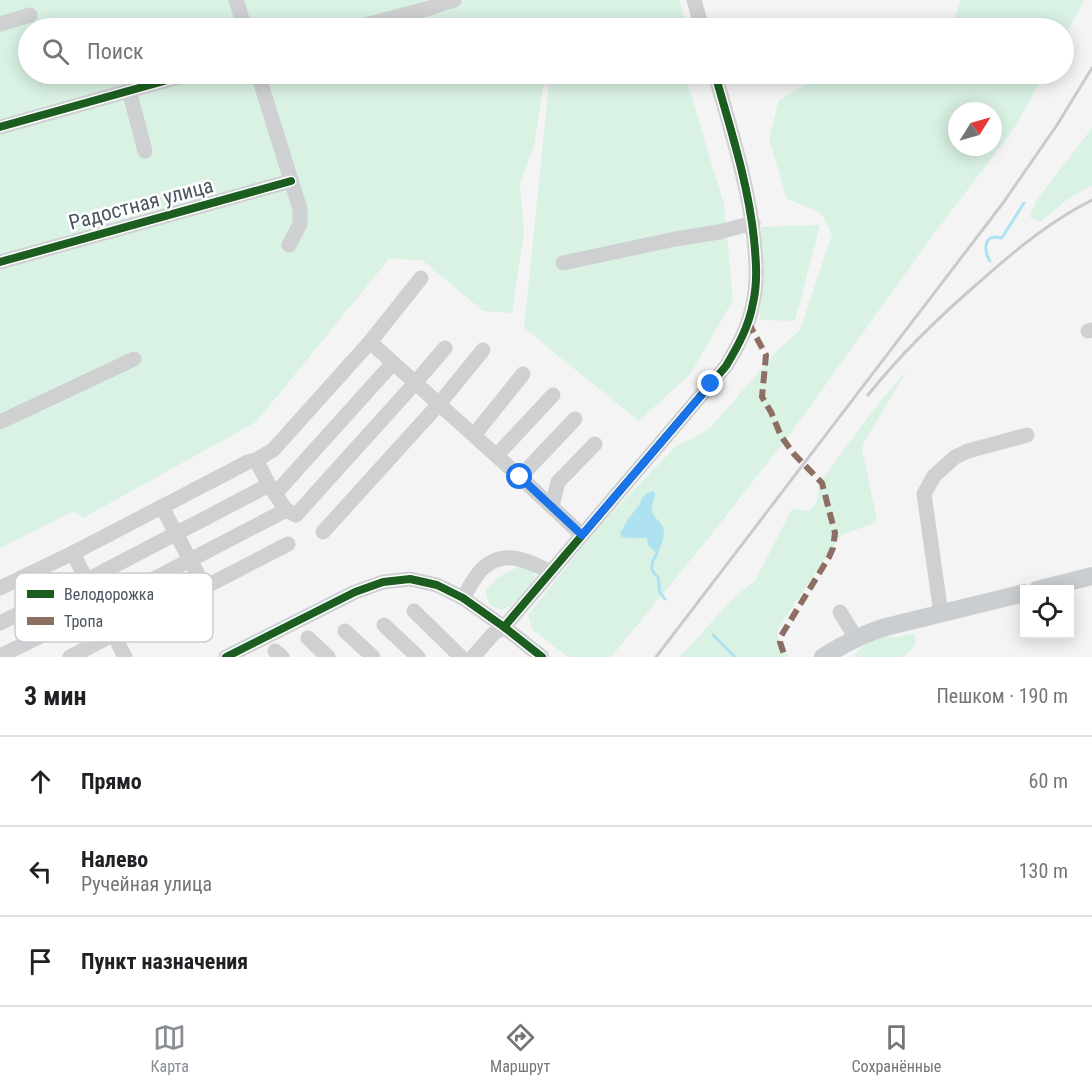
<!DOCTYPE html>
<html lang="ru">
<meta charset="utf-8">
<style>
:root{--surface:#fff;--page:#f6f6f6;--text:#202124;--muted:#757577;--line:#e0e0e0;--accent:#868d94}
body{margin:0;font-family:"Roboto Condensed",sans-serif;background:var(--page);color:var(--text)}
.controls{position:absolute;right:18px;bottom:18px;display:grid;overflow:hidden;border-radius:0px;box-shadow:0 3px 15px #0003}
.controls button{width:54px;height:54px;display:grid;place-items:center;padding:0;border:0;border-bottom:2px solid var(--line);background:var(--surface);color:var(--text);font:30px sans-serif}
.compass{position:absolute;left:948px;top:102px;width:54px;height:54px;border-radius:50%;background:var(--surface);box-shadow:0 3px 15px #0003;rotate:53deg}
.stop{position:absolute;width:18px;height:18px;margin:-14px;border:4px solid #1a73e8;border-radius:50%;background:#fff}
.stop.end{background:#1a73e8;border-color:#fff;box-shadow:0 2px 6px #0008}
.list{margin:0;padding:0;list-style:none}
h2{display:flex;justify-content:space-between;align-items:center;height:78px;margin:0;padding:0 24px;font-size:26px}
h2 small{font-size:20px;font-weight:400;color:var(--muted)}
.list li{display:grid;grid-template-columns:39px 1fr auto;gap:18px;align-items:center;box-sizing:border-box;height:90px;padding:0 24px;border-top:2px solid var(--line)}
.list b{display:block;font-size:22px;white-space:nowrap}
.list p{margin:0;font-size:20px;white-space:nowrap;color:var(--muted)}
.list em{font-size:20px;font-style:normal;color:var(--muted)}
.icon{flex:none;width:33px;height:33px;fill:none;stroke:currentColor;stroke-width:2;stroke-linecap:round;stroke-linejoin:round}
.map{position:relative;flex:none;width:1092px;height:657px;overflow:hidden}
.search{position:absolute;background:var(--surface);box-shadow:0 3px 15px #0003;left:18px;right:18px;top:18px;height:66px;display:flex;align-items:center;gap:15px;box-sizing:border-box;padding:0 21px;border-radius:33px;color:var(--muted);font-size:22px}
.sheet{height:348px;background:var(--surface)}
nav{display:flex;justify-content:space-around;align-items:center;box-sizing:border-box;height:84px;border-top:2px solid var(--line);background:var(--surface);font-size:16px;color:var(--muted)}
nav a{display:grid;justify-items:center;gap:3px}
nav .on{color:var(--accent)}
.map>svg:first-child{display:block}
.green{fill:#d9f2e3;fill-rule:evenodd}
.water{fill:#aee2f0}
.lines{fill:none;stroke-linecap:round;stroke-linejoin:round}
.stream{stroke:#aee2f0;stroke-width:3}
.minor{stroke:#ced0d2;stroke-width:15}
.major{stroke:#caced1;stroke-width:18}
.rail{stroke:#c9cacc;stroke-width:3}
.quiet{stroke:#8d6e63;stroke-width:6;stroke-dasharray:12 6;stroke-linecap:butt}
.cycleway-casing{stroke:#fff;stroke-width:11}
.cycleway{stroke:#1b5e20;stroke-width:8}
.route{stroke:#1a73e8;stroke-width:8}
.labels{text-anchor:middle;dominant-baseline:central;stroke-width:5;stroke-linejoin:round;paint-order:stroke}
.street-label{font-size:21px;fill:#4a5661;stroke:#fff}
.key{fill:#fff;stroke:#c9ccd0;stroke-width:1.5}
.key-label{font-size:16px;fill:#4a5661}
</style>
<div class="map">
<svg width="1092" height="657" viewBox="0 0 1092 657">
<rect width="100%" height="100%" fill="#f4f4f4"/>
<g class="green">
<polygon points="0,0 679,0 685,21 682,28 28,28 28,74 545,74 534,146 520,184 524,233 512,313 483,311 422,260 389,259 256,422 83,518 74,511 0,548"/>
<polygon points="961,0 1084,0 1064,38 1064,28 951,28"/>
<polygon points="550,74 685,74 724,205 733,300 691,373 639,421 524,328"/>
<path d="M905,74H1044L1015,127L925,246L791,433L706,541L611,657H568L532,629L528,615L601,524L677,445L690,440L710,428L777,351L800,330L832,234L821,213L787,199L769,139L779,100L822,75L892,80ZM957,111H993V147H957Z"/>
<path d="M1092,128V186C1072,193 1056,209 1040,222L1030,217L1036,201Z"/>
<polygon points="820,225 795,321 760,320 761,227"/>
<path d="M908,369L864,442L862,449L877,520L874,523L844,534L839,538L779,627C775,639 783,647 789,657H680L727,605L741,592L755,581L792,509L809,511C817,505 819,496 818,487L823,478L879,403Z"/>
<path d="M521,566C528,568 535,570 535,578C526,588 510,617 494,607C488,603 486,598 486,590C496,578 507,571 521,566Z"/>
<polygon points="910,634 915,634 916,644 904,657 853,657 865,644 876,636 898,637"/>
</g>
<path class="water" d="M653,491L655,493C655,499 652,503 652,508C651,516 658,519 662,525C667,534 661,546 657,554L648,545L647,538H628L622,537L620,533L628,519L640,504L642,498L647,493Z"/>
<g class="lines">
<g class="stream">
<path d="M990,261C983,250 984,233 1001,238L1003,236L1024,203"/>
<path d="M657,554C651,562 649,571 658,577L660,593L665,599"/>
<polyline points="713,635 735,657"/>
</g>
<g class="minor">
<polyline points="236,0 245,28"/>
<polyline points="694,0 702,28"/>
<polyline points="0,24 30,15"/>
<polyline points="354,28 430,8 454,0"/>
<polyline points="258,74 300,209 300,224 289,245"/>
<polyline points="129,90 145,151"/>
<polyline points="0,127 189,74"/>
<polyline points="0,262 291,181"/>
<polyline points="563,263 675,239 719,232 753,223"/>
<polyline points="1088,331 1092,330"/>
<polyline points="370,342 520,477 582,535"/>
<polyline points="0,422 134,359"/>
<polyline points="474,435 523,374"/>
<polyline points="497,455 553,395"/>
<polyline points="256,460 269,485 286,510 296,515 415,383 445,348"/>
<polyline points="520,477 575,419"/>
<polyline points="275,494 393,363"/>
<polyline points="552,506 558,482 595,444"/>
<polyline points="162,507 205,588"/>
<polyline points="323,532 439,404 483,350"/>
<polyline points="73,553 125,657"/>
<polyline points="0,588 73,553 248,462 256,460 273,450 370,342 421,278"/>
<path d="M463,598C468,589 474,578 481,570C503,548 527,560 550,572"/>
<polyline points="414,611 461,657"/>
<polyline points="840,612 856,638"/>
<polyline points="941,614 924,494 934,476 955,457 968,451 1027,435"/>
<polyline points="0,623 87,580 269,485"/>
<polyline points="384,625 418,657"/>
<polyline points="345,631 373,657"/>
<polyline points="308,638 328,657"/>
<polyline points="275,651 282,657"/>
<polyline points="0,656 100,607 286,510"/>
<polyline points="70,657 288,544"/>
<polyline points="226,657 355,592 383,582 410,579 437,585 463,598 504,627 542,657"/>
<path d="M473,657L493,634L504,627L726,366C738,346 749,326 753,303C758,281 756,260 754,239C748,182 730,128 715,74"/>
</g>
<g class="major">
<polyline points="1037,590 1092,576"/>
<path d="M823,657C842,645 861,635 882,628L1024,593"/>
</g>
<g class="rail">
<path d="M868,395C903,351 942,314 984,278C1018,248 1052,220 1092,200"/>
<polyline points="656,657 1003,203 1057,125 1092,68"/>
</g>
<polyline class="quiet" points="748,322 766,355 762,397 771,412 781,436 786,443 793,453 822,483 835,533 833,548 829,557 781,636 780,642 785,657"/>
<g class="cycleway-casing">
<g id="cycleway">
<polyline points="0,127 189,74"/>
<polyline points="0,262 291,181"/>
<path d="M504,627L726,366C738,346 749,326 753,303C758,281 756,260 754,239C748,182 730,128 715,74"/>
<polyline points="226,657 355,592 383,582 410,579 437,585 463,598 504,627 542,657"/>
</g>
</g>
<use href="#cycleway" class="cycleway"/>
</g>
<g class="lines">
<polyline class="route" points="520,477 582,535 711,384"/>
</g>
<g class="labels">
<g class="street-label">
<text transform="translate(141 204) rotate(-15)">Радостная улица</text>
</g>
</g>
<rect x="15" y="573" width="198" height="69" rx="9" class="key"/>
<rect x="27" y="590" width="27" height="8" fill="#1b5e20"/>
<rect x="27" y="617" width="27" height="8" fill="#8d6e63"/>
<g class="key-label">
<text x="64" y="600">Велодорожка</text>
<text x="64" y="627">Тропа</text>
</g>
</svg>
<div class="controls">
<button><svg class="icon" aria-label="locate" viewBox="0 0 24 24"><circle cx="12" cy="12" r="6"/><path d="M12 2v4M12 18v4M2 12h4M18 12h4"/></svg></button>
</div>
<svg class="compass" viewBox="-18 -18 36 36"><path d="M0-13l5 13h-10z" fill="#e53935"/><path d="M0 13l5-13h-10z" fill="#757577"/></svg>
<div class="stop" style="left:520px;top:477px"></div>
<div class="stop end" style="left:711px;top:384px"></div>
<div class="search"><svg class="icon" aria-label="search" viewBox="0 0 24 24"><circle cx="10" cy="10" r="6"/><path d="M15 15l6 6"/></svg>Поиск</div>
</div>
<section class="sheet">
<h2>3 мин<small>Пешком · 190 m</small></h2>
<ul class="list">
<li><svg class="icon" aria-label="ahead" viewBox="0 0 24 24"><path d="M12 20V5M6 11l6-6 6 6"/></svg><div><b>Прямо</b></div><em>60 m</em></li>
<li><svg class="icon" aria-label="left" viewBox="0 0 24 24"><path d="M17 20v-9H6M10 6l-5 5 5 5"/></svg><div><b>Налево</b><p>Ручейная улица</p></div><em>130 m</em></li>
<li><svg class="icon" aria-label="arrive" viewBox="0 0 24 24"><path d="M6 21V4h12l-3 4 3 4H6"/></svg><div><b>Пункт назначения</b></div></li>
</ul>
</section>
<nav>
<a class="on"><svg class="icon" aria-label="map" viewBox="0 0 24 24"><path d="M3 6l6-2 6 2 6-2v14l-6 2-6-2-6 2zM9 4v14M15 6v14"/></svg>Карта</a>
<a><svg class="icon" aria-label="directions" viewBox="0 0 24 24"><path d="M12 3l9 9-9 9-9-9zM9 14v-3h6M13 9l2 2-2 2"/></svg>Маршрут</a>
<a><svg class="icon" aria-label="saved" viewBox="0 0 24 24"><path d="M7 4h10v16l-5-4-5 4z"/></svg>Сохранённые</a>
</nav>
